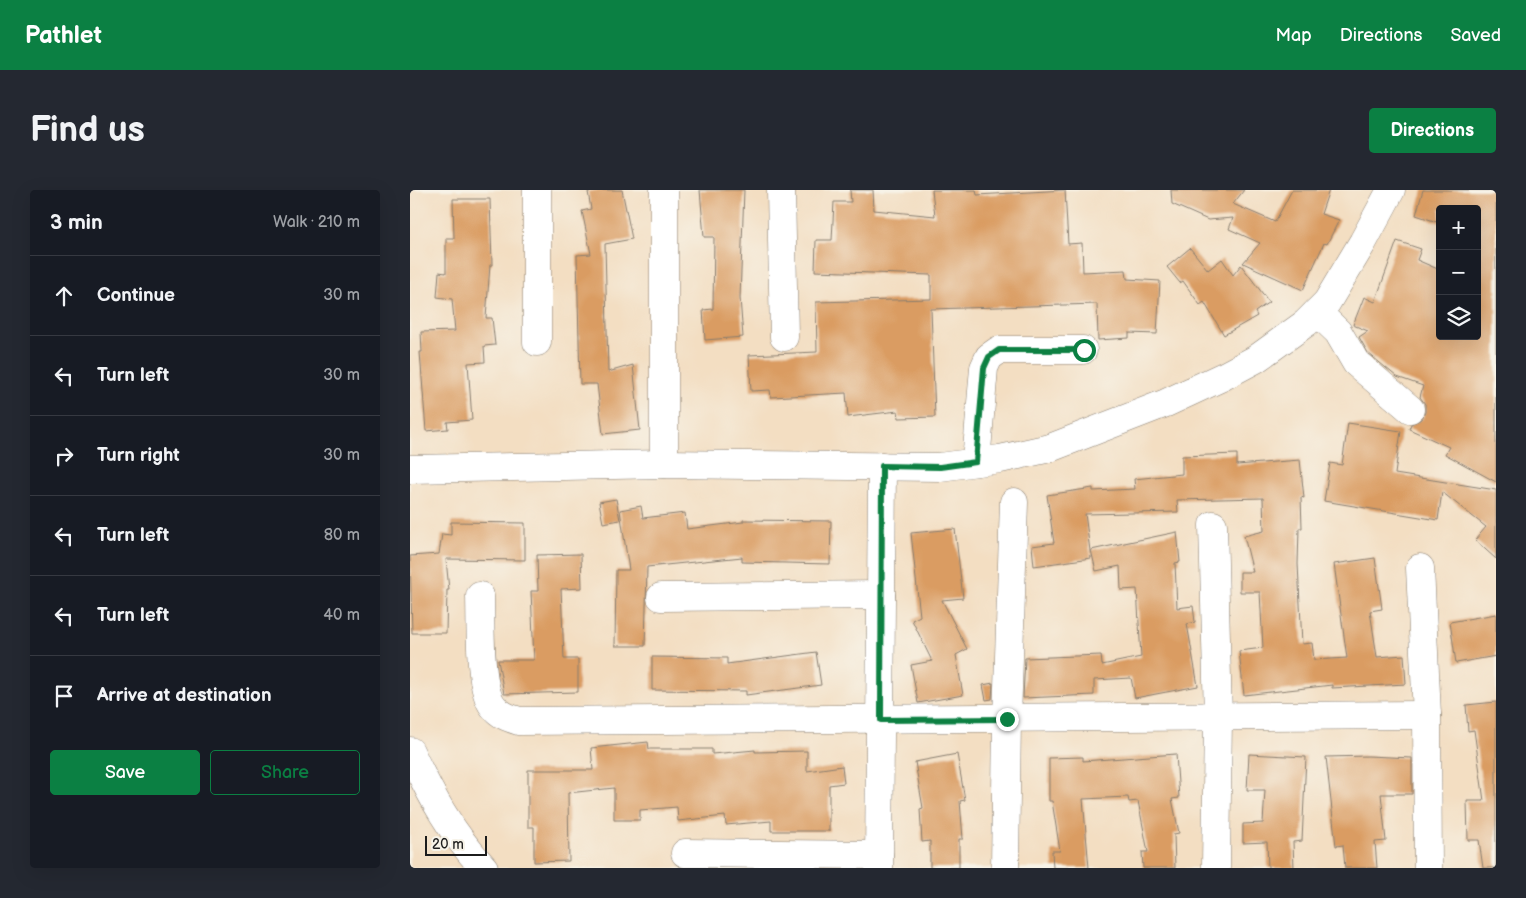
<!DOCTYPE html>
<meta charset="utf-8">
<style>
:root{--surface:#171b24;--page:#242831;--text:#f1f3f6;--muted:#9ea1a6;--line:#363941;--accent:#0b8043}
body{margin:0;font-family:"Balsamiq Sans",sans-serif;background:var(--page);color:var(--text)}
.controls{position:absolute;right:15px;top:15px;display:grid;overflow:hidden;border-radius:5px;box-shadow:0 5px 20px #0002}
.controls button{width:45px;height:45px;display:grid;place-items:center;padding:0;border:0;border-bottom:1px solid var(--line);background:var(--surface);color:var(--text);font:25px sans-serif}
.scale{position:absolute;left:15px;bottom:12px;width:62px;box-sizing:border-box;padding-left:5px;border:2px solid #1c1c1c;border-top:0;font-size:14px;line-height:18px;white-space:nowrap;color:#1c1c1c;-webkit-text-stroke:4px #f7f3e8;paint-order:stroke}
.stop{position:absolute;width:15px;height:15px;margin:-11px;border:4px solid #0b8043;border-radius:50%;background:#fff}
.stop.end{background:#0b8043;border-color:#fff;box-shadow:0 1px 5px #0008}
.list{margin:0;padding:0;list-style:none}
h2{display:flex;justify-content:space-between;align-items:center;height:65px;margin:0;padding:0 20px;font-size:21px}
h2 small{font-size:16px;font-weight:400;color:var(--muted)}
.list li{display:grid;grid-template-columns:32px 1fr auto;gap:15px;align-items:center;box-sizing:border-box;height:80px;padding:0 20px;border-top:1px solid var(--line)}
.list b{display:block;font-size:19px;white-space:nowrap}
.list em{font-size:16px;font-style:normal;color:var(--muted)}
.actions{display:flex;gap:10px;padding:15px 20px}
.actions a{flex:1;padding:11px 0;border:1px solid var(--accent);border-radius:5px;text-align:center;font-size:18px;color:var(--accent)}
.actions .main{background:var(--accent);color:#fff}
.icon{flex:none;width:28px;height:28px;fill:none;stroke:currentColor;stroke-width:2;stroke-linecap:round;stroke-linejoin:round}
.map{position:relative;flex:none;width:1086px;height:678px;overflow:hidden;border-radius:5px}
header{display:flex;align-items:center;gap:30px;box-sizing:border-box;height:70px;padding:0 25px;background:var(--accent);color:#fff}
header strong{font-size:24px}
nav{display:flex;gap:28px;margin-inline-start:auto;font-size:18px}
.intro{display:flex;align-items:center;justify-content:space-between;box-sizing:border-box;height:120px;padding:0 30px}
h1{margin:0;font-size:35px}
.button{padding:12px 22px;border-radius:5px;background:var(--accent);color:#fff;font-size:18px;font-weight:700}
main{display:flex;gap:30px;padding:0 30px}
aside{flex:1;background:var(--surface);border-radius:5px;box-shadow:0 5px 20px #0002}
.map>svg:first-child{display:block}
.building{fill:#da9c62}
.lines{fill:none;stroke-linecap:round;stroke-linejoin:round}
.minor-casing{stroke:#887d6f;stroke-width:29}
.minor{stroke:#fff;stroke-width:28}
.route{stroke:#0b8043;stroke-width:6}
</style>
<header>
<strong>Pathlet</strong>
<nav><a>Map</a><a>Directions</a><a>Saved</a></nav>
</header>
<div class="intro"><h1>Find us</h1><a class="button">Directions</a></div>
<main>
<aside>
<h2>3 min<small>Walk · 210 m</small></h2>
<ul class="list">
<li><svg class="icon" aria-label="ahead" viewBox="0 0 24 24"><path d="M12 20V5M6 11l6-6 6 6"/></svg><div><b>Continue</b></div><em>30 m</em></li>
<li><svg class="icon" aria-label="left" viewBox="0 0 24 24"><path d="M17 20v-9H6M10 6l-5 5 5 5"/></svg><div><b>Turn left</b></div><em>30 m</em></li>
<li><svg class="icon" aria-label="right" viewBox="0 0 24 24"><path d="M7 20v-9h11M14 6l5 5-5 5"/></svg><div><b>Turn right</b></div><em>30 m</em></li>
<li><svg class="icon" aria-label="left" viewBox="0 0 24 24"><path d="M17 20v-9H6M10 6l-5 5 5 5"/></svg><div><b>Turn left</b></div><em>80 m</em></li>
<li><svg class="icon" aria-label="left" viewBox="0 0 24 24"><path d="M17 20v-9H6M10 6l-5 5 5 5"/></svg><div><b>Turn left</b></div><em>40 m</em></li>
<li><svg class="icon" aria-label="arrive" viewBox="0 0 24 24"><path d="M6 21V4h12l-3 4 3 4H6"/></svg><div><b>Arrive at destination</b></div></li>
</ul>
<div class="actions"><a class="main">Save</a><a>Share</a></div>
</aside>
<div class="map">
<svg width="1086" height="678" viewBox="0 0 1086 678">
<rect width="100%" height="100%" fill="#f7f3e8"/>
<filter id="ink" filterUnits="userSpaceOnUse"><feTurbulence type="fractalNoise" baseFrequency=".02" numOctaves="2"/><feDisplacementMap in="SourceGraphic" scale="10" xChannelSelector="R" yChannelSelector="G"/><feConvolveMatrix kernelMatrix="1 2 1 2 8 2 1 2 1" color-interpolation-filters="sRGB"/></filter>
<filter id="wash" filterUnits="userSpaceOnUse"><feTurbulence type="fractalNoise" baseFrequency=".0096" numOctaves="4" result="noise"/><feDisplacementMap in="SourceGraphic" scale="20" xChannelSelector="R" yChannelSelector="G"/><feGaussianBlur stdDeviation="1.12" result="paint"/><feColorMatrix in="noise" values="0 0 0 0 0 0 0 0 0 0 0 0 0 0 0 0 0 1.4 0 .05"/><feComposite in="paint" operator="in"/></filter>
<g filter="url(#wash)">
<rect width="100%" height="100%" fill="#f3dec2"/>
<g id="blocks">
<g class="building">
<polygon points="188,0 212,0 222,49 195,54 198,182 223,175 230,240 193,244 187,194 170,194 167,65 181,64 172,21 181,19 178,2"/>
<polygon points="290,0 334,0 330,108 333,147 295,150 293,120 303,119 304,47 294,47"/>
<polygon points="440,0 463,0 464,20 525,26 522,0 566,0 567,5 655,0 658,54 672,53 673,82 716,80 717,89 750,91 747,144 719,143 719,148 688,150 687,114 521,119 525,227 489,228 488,221 438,227 436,203 361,207 360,200 341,201 339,165 407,162 406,112 521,109 521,85 405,81 406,50 422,50 424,12 441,12"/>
<polygon points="761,0 834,0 823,14 865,32 882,0 919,0 911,24 929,30 917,54 914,53 893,100 833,73 850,53 819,39 823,28 798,30 762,14"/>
<polygon points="1013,0 1086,0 1086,292 1035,264 1039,257 999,239 1001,234 1012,229 1015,222 1015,214 1010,207 1013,196 987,187 958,163 949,147 958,141 943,135 954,107 965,112 987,51 1011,59 1007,70 1030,80 1030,146 1067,146 1067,19 1030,19 1030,33 1006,25"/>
<polygon points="43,9 80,9 82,75 80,75 76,128 82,128 85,155 74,156 75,172 58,173 62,230 37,232 38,239 16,241 10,162 12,162 11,142 45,141 42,109 27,107 29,82 36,83 36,48 44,48"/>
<polygon points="780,58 798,80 812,69 823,85 831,75 859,112 845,122 847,126 814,145 794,112 790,115 773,91 770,93 757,77"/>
<polygon points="938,233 991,241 985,284 1086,300 1086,369 1065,350 1076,337 1032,302 1028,330 914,311 920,273 932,275"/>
<polygon points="827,264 827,275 890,270 894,308 891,307 892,338 889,338 888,374 892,454 902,453 904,470 937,468 924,374 965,368 972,419 960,421 967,467 994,465 996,494 922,498 922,495 834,505 829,461 853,458 850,402 830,402 830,382 843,382 834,346 854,341 853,308 767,310 768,322 675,324 681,368 624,376 622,356 644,353 637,305 683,298 683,301 725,299 724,289 772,284 772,266"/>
<polygon points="206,309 210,330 193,333 189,312"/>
<polygon points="231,316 233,328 275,323 277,339 333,332 333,330 421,331 420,374 332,372 332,367 237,377 235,456 205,456 206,380 219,380 210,320"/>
<polygon points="41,332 115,333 115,370 36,369 39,400 37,400 36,443 2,443 0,366 29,364 32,344 41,345"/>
<polygon points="545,339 553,408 532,410 557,459 546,465 553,505 508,513 501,475 522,471 502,430 510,426 501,343"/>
<polygon points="767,342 770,372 765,373 767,418 783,416 785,432 777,434 788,496 725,508 721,488 684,490 684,505 613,508 615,468 691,465 692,475 731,467 727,399 711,400 710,376 686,381 681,360"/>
<polygon points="171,364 172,398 151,399 154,469 168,469 168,502 94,504 88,470 124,470 121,401 128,401 127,365"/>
<polygon points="1086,424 1086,466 1046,473 1040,432"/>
<polygon points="406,462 411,495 336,505 336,501 242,500 242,467 317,468 317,474"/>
<polygon points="583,493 582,509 576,510 573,495"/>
<polygon points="1086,512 1086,678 1073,678 1069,650 1058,650 1057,611 1074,611 1064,540 1058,541 1056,515"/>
<polygon points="238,552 239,559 302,559 302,564 345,560 345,562 397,561 397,581 432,576 434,593 419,595 419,641 361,641 361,631 316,635 315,626 268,631 267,617 230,620 230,630 204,630 204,598 158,603 159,671 124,672 124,637 118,637 118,580 183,580 181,558"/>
<polygon points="547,564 555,610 550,611 553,649 549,649 549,678 520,678 520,651 512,652 510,619 513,618 505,572"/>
<polygon points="766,564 769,608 762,609 769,643 764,644 765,678 733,678 732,662 738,662 728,611 719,612 718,607 673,609 679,678 643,678 642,661 650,661 642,611 639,611 639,568 673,567 673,571"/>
<polygon points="839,564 896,567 892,651 883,652 884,678 858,678 857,652 833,653 833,634 853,633 855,600 837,600"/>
<polygon points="958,566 1002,568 1002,604 971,604 976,651 965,652 967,678 935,678 933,655 926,656 916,567"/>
</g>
</g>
</g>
<g filter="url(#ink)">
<use href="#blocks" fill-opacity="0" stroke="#887d6f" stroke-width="1"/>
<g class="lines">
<g class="minor-casing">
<g id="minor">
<polyline points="127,0 127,152"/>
<polyline points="371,0 374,147"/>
<polyline points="907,122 928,142 946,173 1000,219"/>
<polyline points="566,272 574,178 579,167 589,160 673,160"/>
<polyline points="254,274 254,0"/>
<polyline points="0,279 254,274 530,277 590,269 640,258 756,213 814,186 846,169 896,133 917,112 953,52 981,0"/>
<polyline points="803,335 808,527 806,678"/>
<polyline points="1010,378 1017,525 1018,678"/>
<path d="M70,406C71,432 68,497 83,516C90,525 99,528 109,531L1017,525"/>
<polyline points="251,407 471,405"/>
<path d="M0,561C20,604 41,643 74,678"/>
<polyline points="275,663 469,665"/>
<polyline points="469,678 472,276"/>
<polyline points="595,678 597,529 604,312"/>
</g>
</g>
<use href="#minor" class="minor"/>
</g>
</g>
<g class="lines" filter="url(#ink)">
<polyline class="route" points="597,529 471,530 472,276 530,277 566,272 574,178 579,167 589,160 674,160"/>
</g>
</svg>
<div class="controls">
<button>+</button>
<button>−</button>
<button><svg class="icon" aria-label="layers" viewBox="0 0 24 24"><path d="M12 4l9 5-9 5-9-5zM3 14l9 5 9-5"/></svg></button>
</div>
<div class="scale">20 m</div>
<div class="stop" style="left:674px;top:160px"></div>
<div class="stop end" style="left:597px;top:529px"></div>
</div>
</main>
